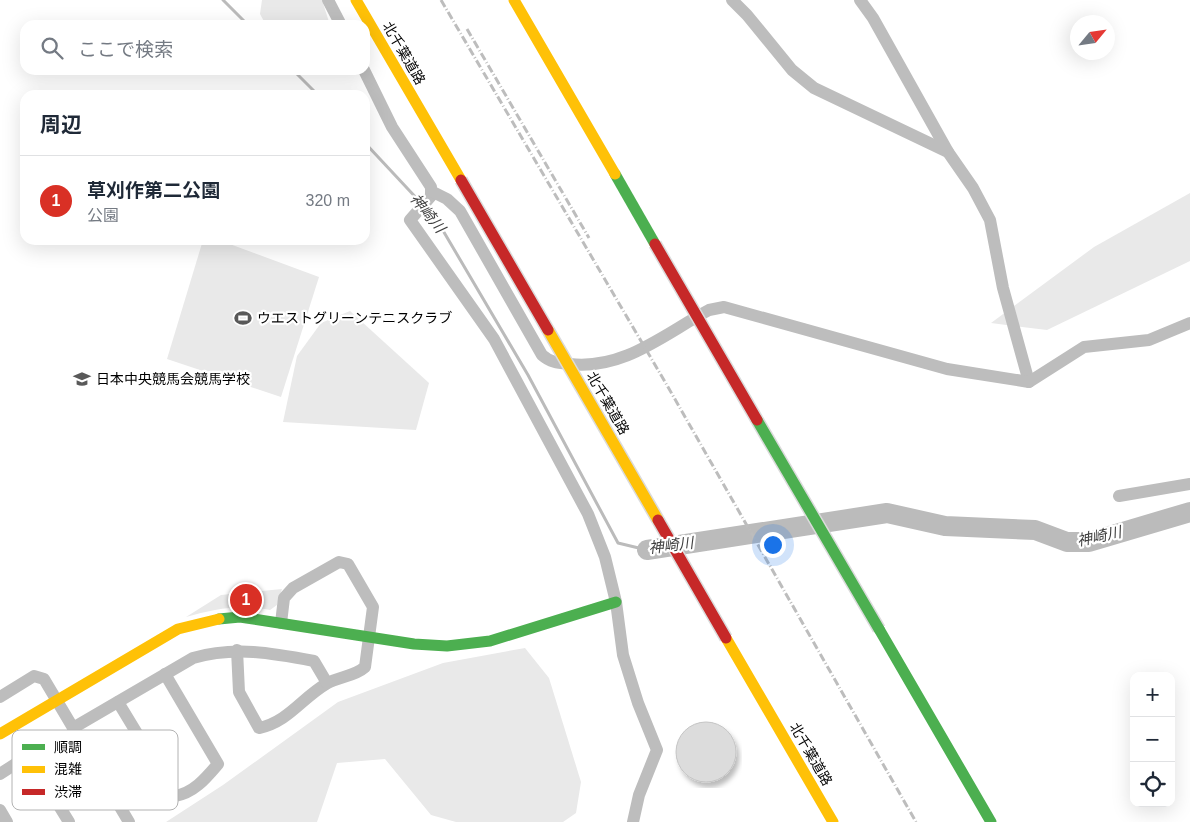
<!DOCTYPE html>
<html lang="ja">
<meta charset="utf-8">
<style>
:root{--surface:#fff;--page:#f6f6f7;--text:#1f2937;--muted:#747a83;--line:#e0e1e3;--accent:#d93025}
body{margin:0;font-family:Arial,"Noto Sans JP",sans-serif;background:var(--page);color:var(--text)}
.controls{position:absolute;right:15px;bottom:15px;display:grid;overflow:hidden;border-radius:10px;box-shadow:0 5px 20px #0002}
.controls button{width:45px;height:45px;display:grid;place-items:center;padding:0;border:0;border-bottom:1px solid var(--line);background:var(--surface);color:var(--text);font:25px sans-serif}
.compass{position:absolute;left:1070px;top:15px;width:45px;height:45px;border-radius:50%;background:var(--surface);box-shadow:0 5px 20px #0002;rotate:61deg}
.you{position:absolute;left:772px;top:544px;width:18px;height:18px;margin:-12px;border:4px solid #fff;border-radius:50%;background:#1a73e8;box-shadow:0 0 0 8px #1a73e833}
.badge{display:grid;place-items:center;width:32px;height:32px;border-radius:50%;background:var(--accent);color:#fff;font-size:16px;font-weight:700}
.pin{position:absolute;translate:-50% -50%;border:2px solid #fff;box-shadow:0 1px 5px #0006}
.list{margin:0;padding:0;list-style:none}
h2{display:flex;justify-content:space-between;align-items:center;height:65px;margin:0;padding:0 20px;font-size:21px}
h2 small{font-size:16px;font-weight:400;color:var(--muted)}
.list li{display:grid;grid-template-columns:32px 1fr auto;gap:15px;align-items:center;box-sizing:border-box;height:90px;padding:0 20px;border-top:1px solid var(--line)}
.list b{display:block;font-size:19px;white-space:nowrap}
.list p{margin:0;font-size:16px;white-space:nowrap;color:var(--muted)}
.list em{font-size:16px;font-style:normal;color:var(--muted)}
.icon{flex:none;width:28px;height:28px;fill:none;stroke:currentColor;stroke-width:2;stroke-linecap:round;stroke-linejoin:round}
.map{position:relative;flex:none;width:1190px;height:822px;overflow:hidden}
.search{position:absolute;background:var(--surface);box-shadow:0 5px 20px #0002;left:20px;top:20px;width:350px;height:55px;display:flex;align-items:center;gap:12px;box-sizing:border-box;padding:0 18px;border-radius:15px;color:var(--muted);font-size:19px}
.panel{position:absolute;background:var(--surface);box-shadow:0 5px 20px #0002;left:20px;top:90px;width:350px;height:155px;border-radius:15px}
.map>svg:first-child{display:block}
.green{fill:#e9e9e9}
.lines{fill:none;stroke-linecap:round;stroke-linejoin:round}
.stream{stroke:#bbb;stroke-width:3}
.river{stroke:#bbb;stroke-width:20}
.building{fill:#dcdcdc;stroke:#c4c4c4;filter:url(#shadow)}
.street{stroke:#bdbdbd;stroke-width:12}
.fast{stroke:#4caf50;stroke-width:11}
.slow{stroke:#ffc107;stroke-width:11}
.rail{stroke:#bdbdbd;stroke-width:3;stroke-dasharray:8 2.5 1 2.5;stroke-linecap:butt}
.fast-bridge-casing{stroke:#dbdbdb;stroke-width:14;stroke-linecap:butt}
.slow-bridge-casing{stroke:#dbdbdb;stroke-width:14;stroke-linecap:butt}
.jam-bridge-casing{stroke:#dbdbdb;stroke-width:14;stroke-linecap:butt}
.fast-bridge{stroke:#4caf50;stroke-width:11}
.slow-bridge{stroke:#ffc107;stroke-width:11}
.jam-bridge{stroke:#c62828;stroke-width:11}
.labels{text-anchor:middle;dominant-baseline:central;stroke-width:4.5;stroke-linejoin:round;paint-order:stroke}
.street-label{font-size:14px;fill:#000;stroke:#fff}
.poi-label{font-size:14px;fill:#000;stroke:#fff;text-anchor:start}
.water-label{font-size:15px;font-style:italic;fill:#3f3f3f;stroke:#fff}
.key{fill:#fff;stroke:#b2b2b2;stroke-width:1}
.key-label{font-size:14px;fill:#000}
</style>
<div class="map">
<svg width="1190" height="822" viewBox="0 0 1190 822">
<defs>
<filter id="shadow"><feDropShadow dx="3" dy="5" stdDeviation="2.5" flood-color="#0004"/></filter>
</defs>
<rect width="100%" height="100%" fill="#fff"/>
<g class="green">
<polygon points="262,0 322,0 330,25 266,25 260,14"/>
<polygon points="1190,193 1190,261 1047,330 991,323 1094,247"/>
<polygon points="203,240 219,240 319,277 281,397 167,359"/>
<polygon points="350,311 429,383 416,430 283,422 297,356 321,323"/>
<path d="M282,589L277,605L270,610C240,604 215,609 186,617L221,595Z"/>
<polygon points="525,648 549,678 581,782 576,813 563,822 456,822 431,815 385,759 337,763 317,822 166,822 223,785 338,702 443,663"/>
</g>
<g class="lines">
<g class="stream">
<polyline points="223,0 248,25"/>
<polyline points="293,70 318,95"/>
<polyline points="365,143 421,203"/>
<polyline points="426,207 435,217 528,375 618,543 647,550"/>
</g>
<polyline class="river" points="647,550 887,513 945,526 1035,530 1067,542 1089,542 1190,512"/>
</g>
<circle class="building" cx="706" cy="752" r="30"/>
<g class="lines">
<g class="street">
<polyline points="328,0 341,25"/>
<polyline points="732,0 747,15 792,70 814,88 948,152 973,188 990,220 1003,288 1029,382"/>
<polyline points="860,0 873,18 948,152"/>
<polyline points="364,70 392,127 431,187 431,196 410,220 494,339 588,514 605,557 616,602 623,655 638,703 657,750 639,795 633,822"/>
<path d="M431,191L447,199L460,211L542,355C551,363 559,363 570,364C624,370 664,334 709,310L724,307L947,369L1029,382L1084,347L1149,340L1190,323"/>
<polyline points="1119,496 1190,484"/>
<path d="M237,650L239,692L259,728C288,722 302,698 326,684C339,676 354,677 365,667L373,607L348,564L339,562L293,588L284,598L281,623"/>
<polyline points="0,697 34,676 44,679 129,822"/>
<path d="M118,702L175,796C194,793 206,778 218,764L165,674"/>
<path d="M73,728L193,658C235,646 272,653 314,661L327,683"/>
<polyline points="0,774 23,759 32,762 69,822"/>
<polyline points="0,810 7,822"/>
</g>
<g class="fast">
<polyline points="615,174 655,244"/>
<polyline points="219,619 240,617 414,644 447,646 490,641 616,602"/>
<polyline points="879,629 991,822"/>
</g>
<g class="slow">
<polyline points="356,0 461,180"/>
<polyline points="514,0 615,174"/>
<polyline points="726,638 833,822"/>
<polyline points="0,734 178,629 219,619"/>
</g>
<g class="rail">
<polyline points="441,0 668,387 916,822"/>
<polyline points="467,29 589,238"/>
</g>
<g class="fast-bridge-casing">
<polyline id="fast-bridge" points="757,420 879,629"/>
</g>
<g class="slow-bridge-casing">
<polyline id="slow-bridge" points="548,330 658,520"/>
</g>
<g class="jam-bridge-casing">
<g id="jam-bridge">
<polyline points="461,180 548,330"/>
<polyline points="655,244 757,420"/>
<polyline points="658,520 726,638"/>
</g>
</g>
<use href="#fast-bridge" class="fast-bridge"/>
<use href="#slow-bridge" class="slow-bridge"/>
<use href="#jam-bridge" class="jam-bridge"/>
</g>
<defs>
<g id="stadium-bare" transform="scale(1.35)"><path d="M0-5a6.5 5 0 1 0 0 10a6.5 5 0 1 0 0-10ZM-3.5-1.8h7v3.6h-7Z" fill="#595959" stroke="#fff" stroke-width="2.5" paint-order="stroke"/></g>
<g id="university-bare" transform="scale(1.35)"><path d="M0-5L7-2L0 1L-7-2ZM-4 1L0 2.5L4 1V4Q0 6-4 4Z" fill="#595959" stroke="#fff" stroke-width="2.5" paint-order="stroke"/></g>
</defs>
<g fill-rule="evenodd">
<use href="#stadium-bare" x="243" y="318"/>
<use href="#university-bare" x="82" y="379"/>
</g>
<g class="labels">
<g class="street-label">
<text transform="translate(404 53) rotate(60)">北千葉道路</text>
<text transform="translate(608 403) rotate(60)">北千葉道路</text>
<text transform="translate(811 754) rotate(60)">北千葉道路</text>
</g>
<g class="poi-label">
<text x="257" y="318">ウエストグリーンテニスクラブ</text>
<text x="96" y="379">日本中央競馬会競馬学校</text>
</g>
<g class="water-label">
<text transform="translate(428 213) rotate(51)">神崎川</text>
<text transform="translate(1099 536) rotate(-12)">神崎川</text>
<text transform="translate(671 545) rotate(-7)">神崎川</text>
</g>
</g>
<rect x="12" y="730" width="166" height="80" rx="8" class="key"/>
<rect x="22" y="744" width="23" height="6" fill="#4caf50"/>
<rect x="22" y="766" width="23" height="7" fill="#ffc107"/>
<rect x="22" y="789" width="23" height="6" fill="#c62828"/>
<g class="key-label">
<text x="54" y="752">順調</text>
<text x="54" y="774">混雑</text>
<text x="54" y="797">渋滞</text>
</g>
</svg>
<div class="controls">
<button>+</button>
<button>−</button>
<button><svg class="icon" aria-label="locate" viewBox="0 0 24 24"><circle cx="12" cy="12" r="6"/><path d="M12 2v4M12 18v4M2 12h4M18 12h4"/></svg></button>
</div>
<svg class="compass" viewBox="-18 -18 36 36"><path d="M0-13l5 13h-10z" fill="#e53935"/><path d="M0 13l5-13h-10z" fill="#747a83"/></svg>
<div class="you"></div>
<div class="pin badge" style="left:246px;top:600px">1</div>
<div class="search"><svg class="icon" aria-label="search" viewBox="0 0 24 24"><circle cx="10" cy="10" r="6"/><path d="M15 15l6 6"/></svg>ここで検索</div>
<section class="panel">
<h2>周辺<small></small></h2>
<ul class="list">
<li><span class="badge">1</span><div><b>草刈作第二公園</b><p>公園</p></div><em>320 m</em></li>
</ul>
</section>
</div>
